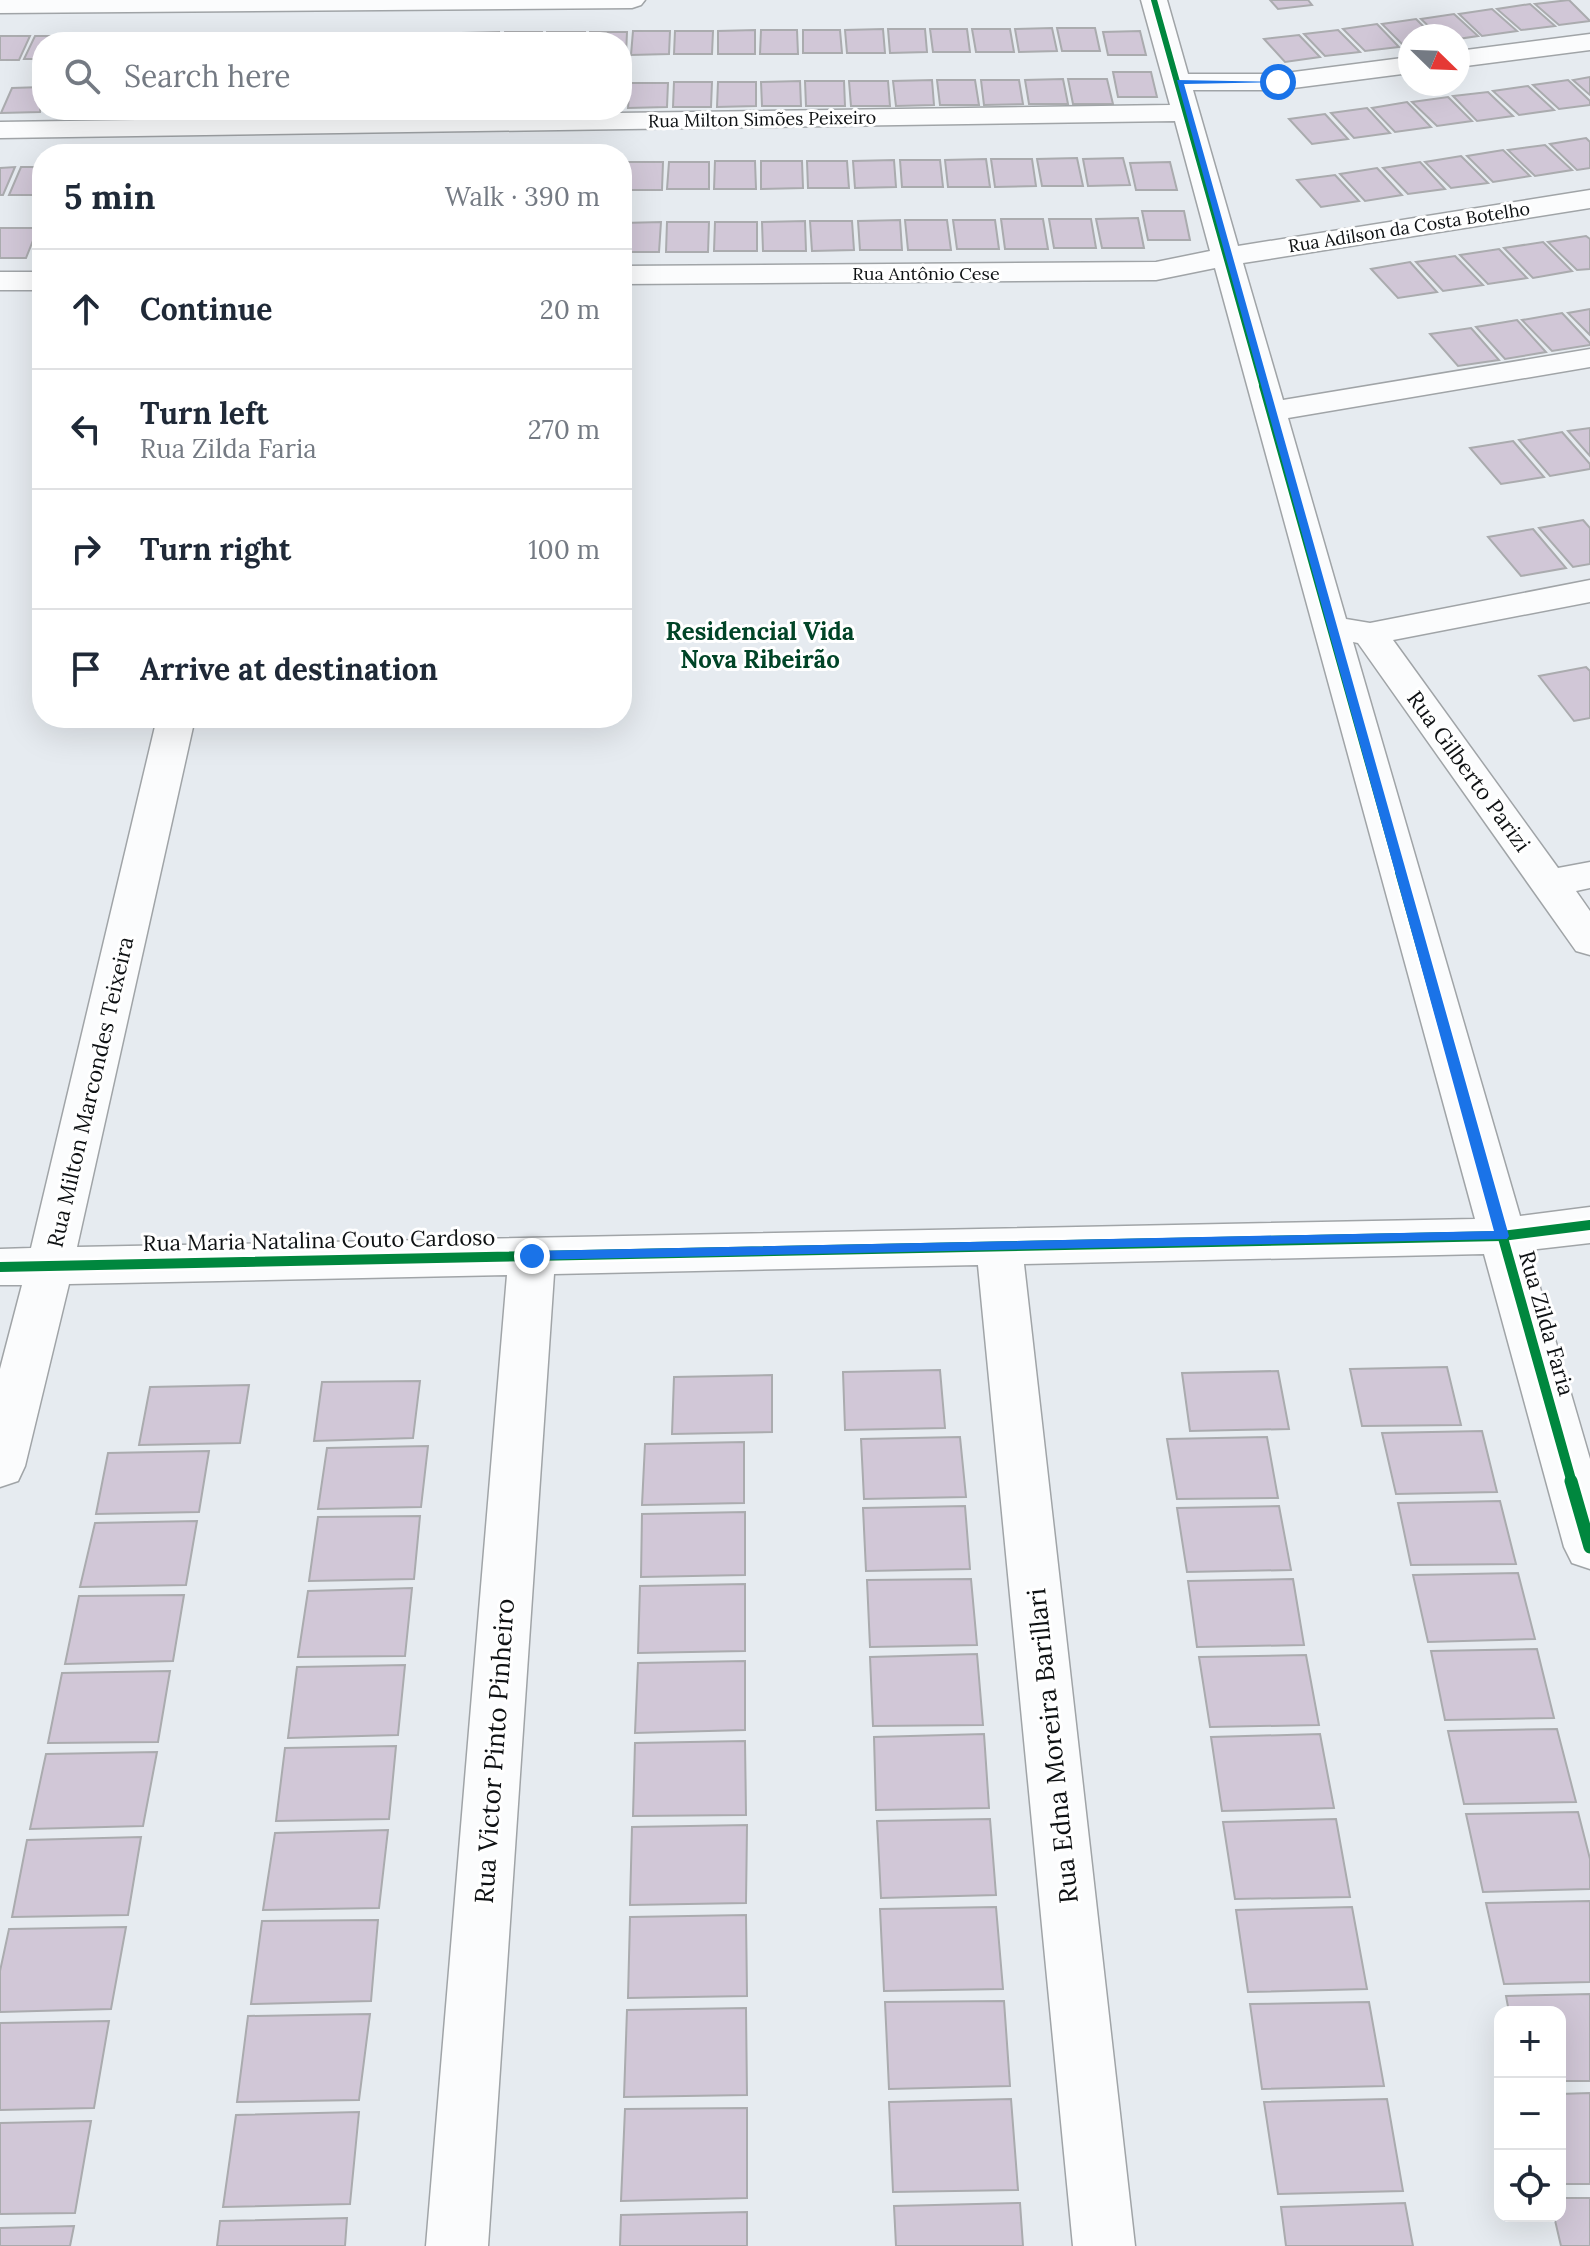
<!DOCTYPE html>
<meta charset="utf-8">
<style>
:root{--surface:#fff;--page:#f2f2f3;--text:#1f2937;--muted:#747a83;--line:#e0e1e3}
body{margin:0;font-family:Lora,serif;background:var(--page);color:var(--text)}
.controls{position:absolute;right:24px;bottom:24px;display:grid;overflow:hidden;border-radius:16px;box-shadow:0 8px 32px #0002}
.controls button{width:72px;height:72px;display:grid;place-items:center;padding:0;border:0;border-bottom:2px solid var(--line);background:var(--surface);color:var(--text);font:40px sans-serif}
.compass{position:absolute;left:1398px;top:24px;width:72px;height:72px;border-radius:50%;background:var(--surface);box-shadow:0 8px 32px #0002;rotate:113deg}
.stop{position:absolute;width:24px;height:24px;margin:-18px;border:6px solid #1a73e8;border-radius:50%;background:#fff}
.stop.end{background:#1a73e8;border-color:#fff;box-shadow:0 2px 8px #0008}
.list{margin:0;padding:0;list-style:none}
h2{display:flex;justify-content:space-between;align-items:center;height:104px;margin:0;padding:0 32px;font-size:34px}
h2 small{font-size:26px;font-weight:400;color:var(--muted)}
.list li{display:grid;grid-template-columns:52px 1fr auto;gap:24px;align-items:center;box-sizing:border-box;height:120px;padding:0 32px;border-top:2px solid var(--line)}
.list b{display:block;font-size:30px;white-space:nowrap}
.list p{margin:0;font-size:26px;white-space:nowrap;color:var(--muted)}
.list em{font-size:26px;font-style:normal;color:var(--muted)}
.icon{flex:none;width:44px;height:44px;fill:none;stroke:currentColor;stroke-width:2;stroke-linecap:round;stroke-linejoin:round}
.map{position:relative;flex:none;width:1590px;height:2246px;overflow:hidden}
.search{position:absolute;background:var(--surface);box-shadow:0 8px 32px #0002;left:32px;top:32px;width:600px;height:88px;display:flex;align-items:center;gap:20px;box-sizing:border-box;padding:0 28px;border-radius:32px;color:var(--muted);font-size:30px}
.panel{position:absolute;background:var(--surface);box-shadow:0 8px 32px #0002;left:32px;top:144px;width:600px;height:584px;border-radius:32px}
.map>svg:first-child{display:block}
.building{fill:#d1c7d7;stroke:#aaabae;stroke-width:2}
.lines{fill:none;stroke-linecap:round;stroke-linejoin:round}
.street-casing{stroke:#a0a4a7;stroke-width:3}
.street{fill:#fbfcfd;fill-rule:evenodd}
.cycleway-far3-casing{stroke:#fff;stroke-width:9}
.cycleway-far2-casing{stroke:#fff;stroke-width:12}
.cycleway-far1-casing{stroke:#fff;stroke-width:15}
.cycleway-casing{stroke:#fff;stroke-width:18}
.cycleway-far3{stroke:#00873e;stroke-width:6}
.cycleway-far2{stroke:#00873e;stroke-width:8}
.cycleway-far1{stroke:#00873e;stroke-width:10}
.cycleway{stroke:#00873e;stroke-width:13}
.route{fill:#1a73e8}
.labels{text-anchor:middle;dominant-baseline:central;stroke-width:6;stroke-linejoin:round;paint-order:stroke}
.far-street-label{font-size:18px;fill:#0e1113;stroke:#fff}
.street-label{font-size:22px;fill:#0e1113;stroke:#fff}
.neighbourhood-label{font-size:24px;font-weight:bold;fill:#004427;stroke:#fff}
.near-street-label{font-size:26px;fill:#0e1113;stroke:#fff}
</style>
<div class="map">
<svg width="1590" height="2246" viewBox="0 0 1590 2246">
<rect width="100%" height="100%" fill="#e6ebf0"/>
<g class="building">
<polygon points="1270,0 1308,0 1312,5 1278,9"/>
<polygon points="1569,0 1590,21 1559,25 1535,4"/>
<polygon points="1530,4 1555,26 1521,30 1497,9"/>
<polygon points="1492,9 1517,31 1482,36 1459,14"/>
<polygon points="1454,14 1478,36 1458,39 1458,36 1439,36 1421,19"/>
<polygon points="1416,19 1433,36 1410,36 1410,45 1404,46 1382,24"/>
<polygon points="1377,24 1399,47 1365,51 1343,29"/>
<polygon points="1052,28 1057,51 1019,52 1015,29"/>
<polygon points="1057,28 1095,28 1100,51 1062,51"/>
<polygon points="883,29 885,53 847,53 845,30"/>
<polygon points="888,29 925,29 927,52 890,53"/>
<polygon points="930,29 967,29 970,52 933,52"/>
<polygon points="972,29 1010,29 1014,52 976,52"/>
<polygon points="755,30 755,54 718,54 718,31"/>
<polygon points="761,30 797,30 798,54 760,54"/>
<polygon points="803,30 840,30 842,53 803,53"/>
<polygon points="1338,30 1360,52 1325,56 1304,34"/>
<polygon points="633,31 670,31 669,54 631,55"/>
<polygon points="675,31 713,31 712,54 674,54"/>
<polygon points="1140,31 1146,55 1108,55 1103,32"/>
<polygon points="499,32 498,42 461,42 462,33"/>
<polygon points="505,32 542,32 541,42 504,42"/>
<polygon points="547,32 585,32 584,42 546,42"/>
<polygon points="590,32 627,32 626,55 622,55 622,42 589,42"/>
<polygon points="372,33 369,42 332,42 335,34"/>
<polygon points="377,33 414,33 412,42 375,42"/>
<polygon points="419,33 457,33 455,42 418,42"/>
<polygon points="249,34 287,34 284,42 246,42"/>
<polygon points="292,34 329,34 327,42 289,42"/>
<polygon points="115,35 112,42 75,42 78,36"/>
<polygon points="158,35 155,42 118,42 121,36"/>
<polygon points="163,35 201,35 198,42 161,42"/>
<polygon points="206,35 244,35 241,42 203,42"/>
<polygon points="1299,35 1320,57 1285,62 1264,39"/>
<polygon points="0,36 30,36 19,60 0,60"/>
<polygon points="35,36 73,36 70,42 42,42 42,59 24,59"/>
<polygon points="1113,72 1151,72 1157,97 1118,97"/>
<polygon points="1590,77 1590,95 1573,80"/>
<polygon points="1063,79 1068,104 1029,104 1025,80"/>
<polygon points="1068,79 1107,79 1113,104 1073,104"/>
<polygon points="932,80 934,105 896,106 893,81"/>
<polygon points="937,80 975,80 979,105 940,105"/>
<polygon points="981,80 1019,80 1023,104 984,105"/>
<polygon points="1568,80 1590,101 1590,105 1559,109 1533,85"/>
<polygon points="800,81 801,106 762,106 761,82"/>
<polygon points="805,81 844,81 845,106 806,106"/>
<polygon points="849,81 888,81 890,106 851,106"/>
<polygon points="674,82 712,82 711,107 673,107"/>
<polygon points="718,82 756,82 756,106 717,107"/>
<polygon points="630,83 668,83 667,107 628,108"/>
<polygon points="1528,86 1554,110 1519,115 1493,91"/>
<polygon points="42,87 40,112 1,113 12,88"/>
<polygon points="1488,92 1513,116 1477,121 1453,96"/>
<polygon points="1448,97 1472,121 1437,126 1412,102"/>
<polygon points="1407,102 1431,127 1395,132 1372,108"/>
<polygon points="1367,108 1390,133 1354,138 1331,113"/>
<polygon points="1325,114 1348,139 1312,144 1289,119"/>
<polygon points="1586,138 1590,142 1590,168 1577,170 1550,144"/>
<polygon points="1545,145 1572,170 1535,176 1508,150"/>
<polygon points="1503,150 1530,176 1493,182 1467,156"/>
<polygon points="1461,156 1488,183 1451,188 1425,162"/>
<polygon points="1077,158 1083,186 1042,186 1037,159"/>
<polygon points="1123,158 1130,185 1088,186 1083,159"/>
<polygon points="986,159 990,187 948,187 945,160"/>
<polygon points="991,159 1032,159 1036,186 995,187"/>
<polygon points="894,160 896,187 855,188 853,161"/>
<polygon points="900,160 940,160 943,187 902,187"/>
<polygon points="715,161 755,161 756,189 714,189"/>
<polygon points="761,161 802,161 803,188 761,189"/>
<polygon points="807,161 847,161 849,188 808,188"/>
<polygon points="623,162 663,162 662,190 622,190"/>
<polygon points="669,162 709,162 709,189 667,189"/>
<polygon points="1170,162 1177,190 1136,190 1130,163"/>
<polygon points="1420,162 1445,189 1408,194 1383,168"/>
<polygon points="15,167 3,195 0,195 0,168"/>
<polygon points="21,167 42,167 42,195 9,195"/>
<polygon points="1377,168 1402,195 1365,201 1340,174"/>
<polygon points="1335,175 1359,201 1321,207 1297,180"/>
<polygon points="1142,211 1184,211 1190,240 1148,240"/>
<polygon points="1138,218 1144,248 1102,248 1096,219"/>
<polygon points="1001,219 1043,219 1048,249 1005,249"/>
<polygon points="1049,219 1091,219 1096,248 1054,248"/>
<polygon points="900,220 902,250 860,250 858,221"/>
<polygon points="905,220 947,220 951,250 908,250"/>
<polygon points="953,220 995,220 999,249 957,249"/>
<polygon points="805,221 806,251 763,251 762,222"/>
<polygon points="810,221 852,221 854,250 812,251"/>
<polygon points="661,222 659,252 622,252 622,223"/>
<polygon points="667,222 709,222 708,252 666,252"/>
<polygon points="715,222 757,222 757,251 714,251"/>
<polygon points="0,228 38,228 26,258 0,258"/>
<polygon points="1586,236 1590,239 1590,269 1577,270 1548,242"/>
<polygon points="1543,242 1572,271 1533,278 1504,248"/>
<polygon points="1499,249 1527,278 1488,284 1460,255"/>
<polygon points="1455,256 1483,285 1443,291 1416,262"/>
<polygon points="1410,262 1437,292 1398,298 1371,269"/>
<polygon points="1590,309 1590,335 1568,313"/>
<polygon points="1562,313 1590,343 1590,345 1552,351 1522,320"/>
<polygon points="1517,320 1546,352 1505,359 1476,327"/>
<polygon points="1471,328 1499,360 1458,366 1430,334"/>
<polygon points="1590,428 1590,456 1568,431"/>
<polygon points="1562,432 1590,464 1590,469 1550,476 1519,440"/>
<polygon points="1513,441 1544,477 1501,484 1470,448"/>
<polygon points="1583,520 1590,528 1590,564 1573,567 1539,528"/>
<polygon points="1533,529 1566,568 1521,576 1488,537"/>
<polygon points="1586,667 1590,671 1590,718 1574,721 1539,676"/>
<polygon points="1447,1367 1461,1425 1362,1426 1350,1369"/>
<polygon points="940,1370 945,1428 845,1430 843,1372"/>
<polygon points="1278,1371 1289,1429 1190,1431 1182,1373"/>
<polygon points="772,1375 772,1432 672,1434 674,1377"/>
<polygon points="420,1381 413,1438 314,1441 322,1382"/>
<polygon points="249,1385 240,1443 139,1445 150,1387"/>
<polygon points="1482,1431 1497,1492 1396,1494 1382,1433"/>
<polygon points="960,1437 966,1497 864,1499 861,1439"/>
<polygon points="1267,1437 1278,1498 1177,1499 1167,1439"/>
<polygon points="744,1442 744,1503 642,1505 645,1444"/>
<polygon points="428,1446 421,1507 318,1509 327,1448"/>
<polygon points="209,1451 199,1512 96,1514 108,1453"/>
<polygon points="1500,1501 1516,1564 1411,1565 1398,1503"/>
<polygon points="965,1506 970,1569 866,1571 863,1508"/>
<polygon points="1279,1506 1291,1570 1187,1572 1177,1508"/>
<polygon points="745,1512 745,1575 641,1577 642,1514"/>
<polygon points="420,1516 414,1579 309,1581 318,1517"/>
<polygon points="197,1521 186,1585 80,1587 95,1523"/>
<polygon points="1518,1573 1535,1639 1428,1642 1413,1575"/>
<polygon points="971,1579 977,1645 870,1647 867,1580"/>
<polygon points="1293,1579 1304,1645 1197,1647 1188,1581"/>
<polygon points="745,1584 745,1651 638,1653 640,1586"/>
<polygon points="412,1588 405,1656 298,1657 308,1591"/>
<polygon points="184,1595 173,1661 65,1664 79,1596"/>
<polygon points="1537,1649 1554,1718 1445,1720 1431,1651"/>
<polygon points="977,1654 983,1725 873,1726 870,1657"/>
<polygon points="1306,1655 1319,1725 1210,1727 1199,1657"/>
<polygon points="745,1661 745,1730 635,1733 638,1663"/>
<polygon points="405,1665 398,1735 288,1738 297,1667"/>
<polygon points="170,1671 158,1742 48,1743 62,1673"/>
<polygon points="1557,1729 1576,1802 1464,1804 1448,1731"/>
<polygon points="984,1734 989,1808 876,1810 874,1737"/>
<polygon points="1320,1734 1334,1808 1222,1811 1211,1737"/>
<polygon points="745,1741 746,1815 633,1816 635,1743"/>
<polygon points="396,1746 389,1819 276,1821 285,1748"/>
<polygon points="157,1752 143,1826 30,1829 46,1754"/>
<polygon points="1578,1812 1590,1859 1590,1889 1483,1892 1466,1814"/>
<polygon points="990,1819 996,1895 881,1898 877,1821"/>
<polygon points="1336,1819 1350,1897 1235,1899 1223,1822"/>
<polygon points="747,1825 746,1903 630,1905 632,1827"/>
<polygon points="388,1830 379,1908 263,1910 275,1833"/>
<polygon points="141,1837 128,1915 12,1917 27,1840"/>
<polygon points="1590,1901 1590,1982 1504,1984 1486,1903"/>
<polygon points="996,1907 1003,1989 884,1991 880,1909"/>
<polygon points="1352,1907 1367,1989 1248,1992 1236,1910"/>
<polygon points="746,1915 747,1996 628,1998 630,1917"/>
<polygon points="378,1920 371,2001 251,2004 262,1921"/>
<polygon points="126,1927 111,2009 0,2012 0,1971 9,1929"/>
<polygon points="1590,1994 1590,2081 1560,2081 1560,2012 1509,2012 1506,1996"/>
<polygon points="1004,2001 1010,2086 889,2089 885,2002"/>
<polygon points="1369,2002 1384,2086 1262,2089 1250,2004"/>
<polygon points="746,2008 747,2095 624,2097 627,2010"/>
<polygon points="370,2014 359,2100 237,2102 248,2016"/>
<polygon points="109,2021 94,2108 0,2110 0,2023"/>
<polygon points="1590,2093 1590,2184 1560,2184 1560,2094"/>
<polygon points="1011,2099 1018,2190 893,2192 889,2102"/>
<polygon points="1387,2099 1403,2191 1278,2194 1264,2102"/>
<polygon points="747,2108 747,2198 621,2201 625,2109"/>
<polygon points="359,2112 350,2204 223,2207 236,2115"/>
<polygon points="91,2121 75,2213 0,2214 0,2123"/>
<polygon points="1560,2198 1590,2198 1590,2246 1561,2246 1554,2216 1560,2216"/>
<polygon points="1020,2203 1023,2246 896,2246 894,2206"/>
<polygon points="1405,2203 1413,2246 1286,2246 1281,2207"/>
<polygon points="747,2212 747,2246 620,2246 621,2215"/>
<polygon points="347,2218 345,2246 217,2246 220,2221"/>
<polygon points="74,2226 70,2246 0,2246 0,2228"/>
</g>
<g class="lines">
<g class="street-casing">
<g id="street">
<polygon points="0,0 645,0 641,5 632,8 0,13"/>
<polygon points="1141,0 1167,0 1188,74 1278,74 1410,57 1410,73 1278,90 1193,90 1238,246 1590,190 1590,208 1243,263 1283,400 1590,349 1590,367 1288,418 1346,619 1370,623 1590,580 1590,602 1393,640 1558,868 1590,862 1590,888 1576,891 1590,911 1590,955 1576,951 1358,643 1353,642 1520,1216 1590,1207 1590,1243 1529,1250 1590,1459 1590,1569 1572,1563 1564,1547 1484,1254 1024,1264 1135,2246 1073,2246 978,1265 554,1274 488,2246 426,2246 507,1275 69,1284 25,1466 18,1481 0,1487 0,1369 22,1285 0,1285 0,1249 31,1248 157,718 195,718 77,1247 1475,1219 1215,268 1156,280 622,284 622,266 1156,262 1210,251 1175,121 0,138 0,122 1170,105"/>
<polygon points="1590,34 1590,50 1458,67 1458,51"/>
<rect x="0" y="272" width="42" height="18"/>
</g>
</g>
<use href="#street" class="street"/>
<g class="cycleway-far3-casing">
<polyline id="cycleway-far3" points="1154,0 1263,388"/>
</g>
<g class="cycleway-far2-casing">
<polyline id="cycleway-far2" points="1263,386 1400,874"/>
</g>
<g class="cycleway-far1-casing">
<g id="cycleway-far1">
<polyline points="1400,872 1572,1483"/>
<polyline points="0,1267 1502,1236 1590,1225"/>
</g>
</g>
<g class="cycleway-casing">
<polyline id="cycleway" points="1571,1481 1590,1547"/>
</g>
<use href="#cycleway-far3" class="cycleway-far3"/>
<use href="#cycleway-far2" class="cycleway-far2"/>
<use href="#cycleway-far1" class="cycleway-far1"/>
<use href="#cycleway" class="cycleway"/>
</g>
<polygon class="route" points="1177,80 1282,82 1184,84 1509,1236 1507,1239 527,1260 525,1256 532,1251 1494,1231"/>
<g class="labels">
<g class="far-street-label">
<text transform="translate(762 119) rotate(-1)">Rua Milton Simões Peixeiro</text>
<text transform="translate(1409 227) rotate(-9)">Rua Adilson da Costa Botelho</text>
<text x="926" y="273">Rua Antônio Cese</text>
</g>
<g class="street-label">
<text transform="translate(1469 771) rotate(54)">Rua Gilberto Parizi</text>
<text transform="translate(90 1092) rotate(-77)">Rua Milton Marcondes Teixeira</text>
<text transform="translate(319 1240) rotate(-1)">Rua Maria Natalina Couto Cardoso</text>
<text transform="translate(1547 1323) rotate(74)">Rua Zilda Faria</text>
</g>
<g class="neighbourhood-label">
<text x="760" y="631">Residencial Vida<tspan x="760" dy="28">Nova Ribeirão</tspan></text>
</g>
<g class="near-street-label">
<text transform="translate(1052 1746) rotate(-96)">Rua Edna Moreira Barillari</text>
<text transform="translate(494 1751) rotate(-86)">Rua Victor Pinto Pinheiro</text>
</g>
</g>
</svg>
<div class="controls">
<button>+</button>
<button>−</button>
<button><svg class="icon" aria-label="locate" viewBox="0 0 24 24"><circle cx="12" cy="12" r="6"/><path d="M12 2v4M12 18v4M2 12h4M18 12h4"/></svg></button>
</div>
<svg class="compass" viewBox="-18 -18 36 36"><path d="M0-13l5 13h-10z" fill="#e53935"/><path d="M0 13l5-13h-10z" fill="#747a83"/></svg>
<div class="stop" style="left:1278px;top:82px"></div>
<div class="stop end" style="left:532px;top:1256px"></div>
<div class="search"><svg class="icon" aria-label="search" viewBox="0 0 24 24"><circle cx="10" cy="10" r="6"/><path d="M15 15l6 6"/></svg>Search here</div>
<section class="panel">
<h2>5 min<small>Walk · 390 m</small></h2>
<ul class="list">
<li><svg class="icon" aria-label="ahead" viewBox="0 0 24 24"><path d="M12 20V5M6 11l6-6 6 6"/></svg><div><b>Continue</b></div><em>20 m</em></li>
<li><svg class="icon" aria-label="left" viewBox="0 0 24 24"><path d="M17 20v-9H6M10 6l-5 5 5 5"/></svg><div><b>Turn left</b><p>Rua Zilda Faria</p></div><em>270 m</em></li>
<li><svg class="icon" aria-label="right" viewBox="0 0 24 24"><path d="M7 20v-9h11M14 6l5 5-5 5"/></svg><div><b>Turn right</b></div><em>100 m</em></li>
<li><svg class="icon" aria-label="arrive" viewBox="0 0 24 24"><path d="M6 21V4h12l-3 4 3 4H6"/></svg><div><b>Arrive at destination</b></div></li>
</ul>
</section>
</div>
